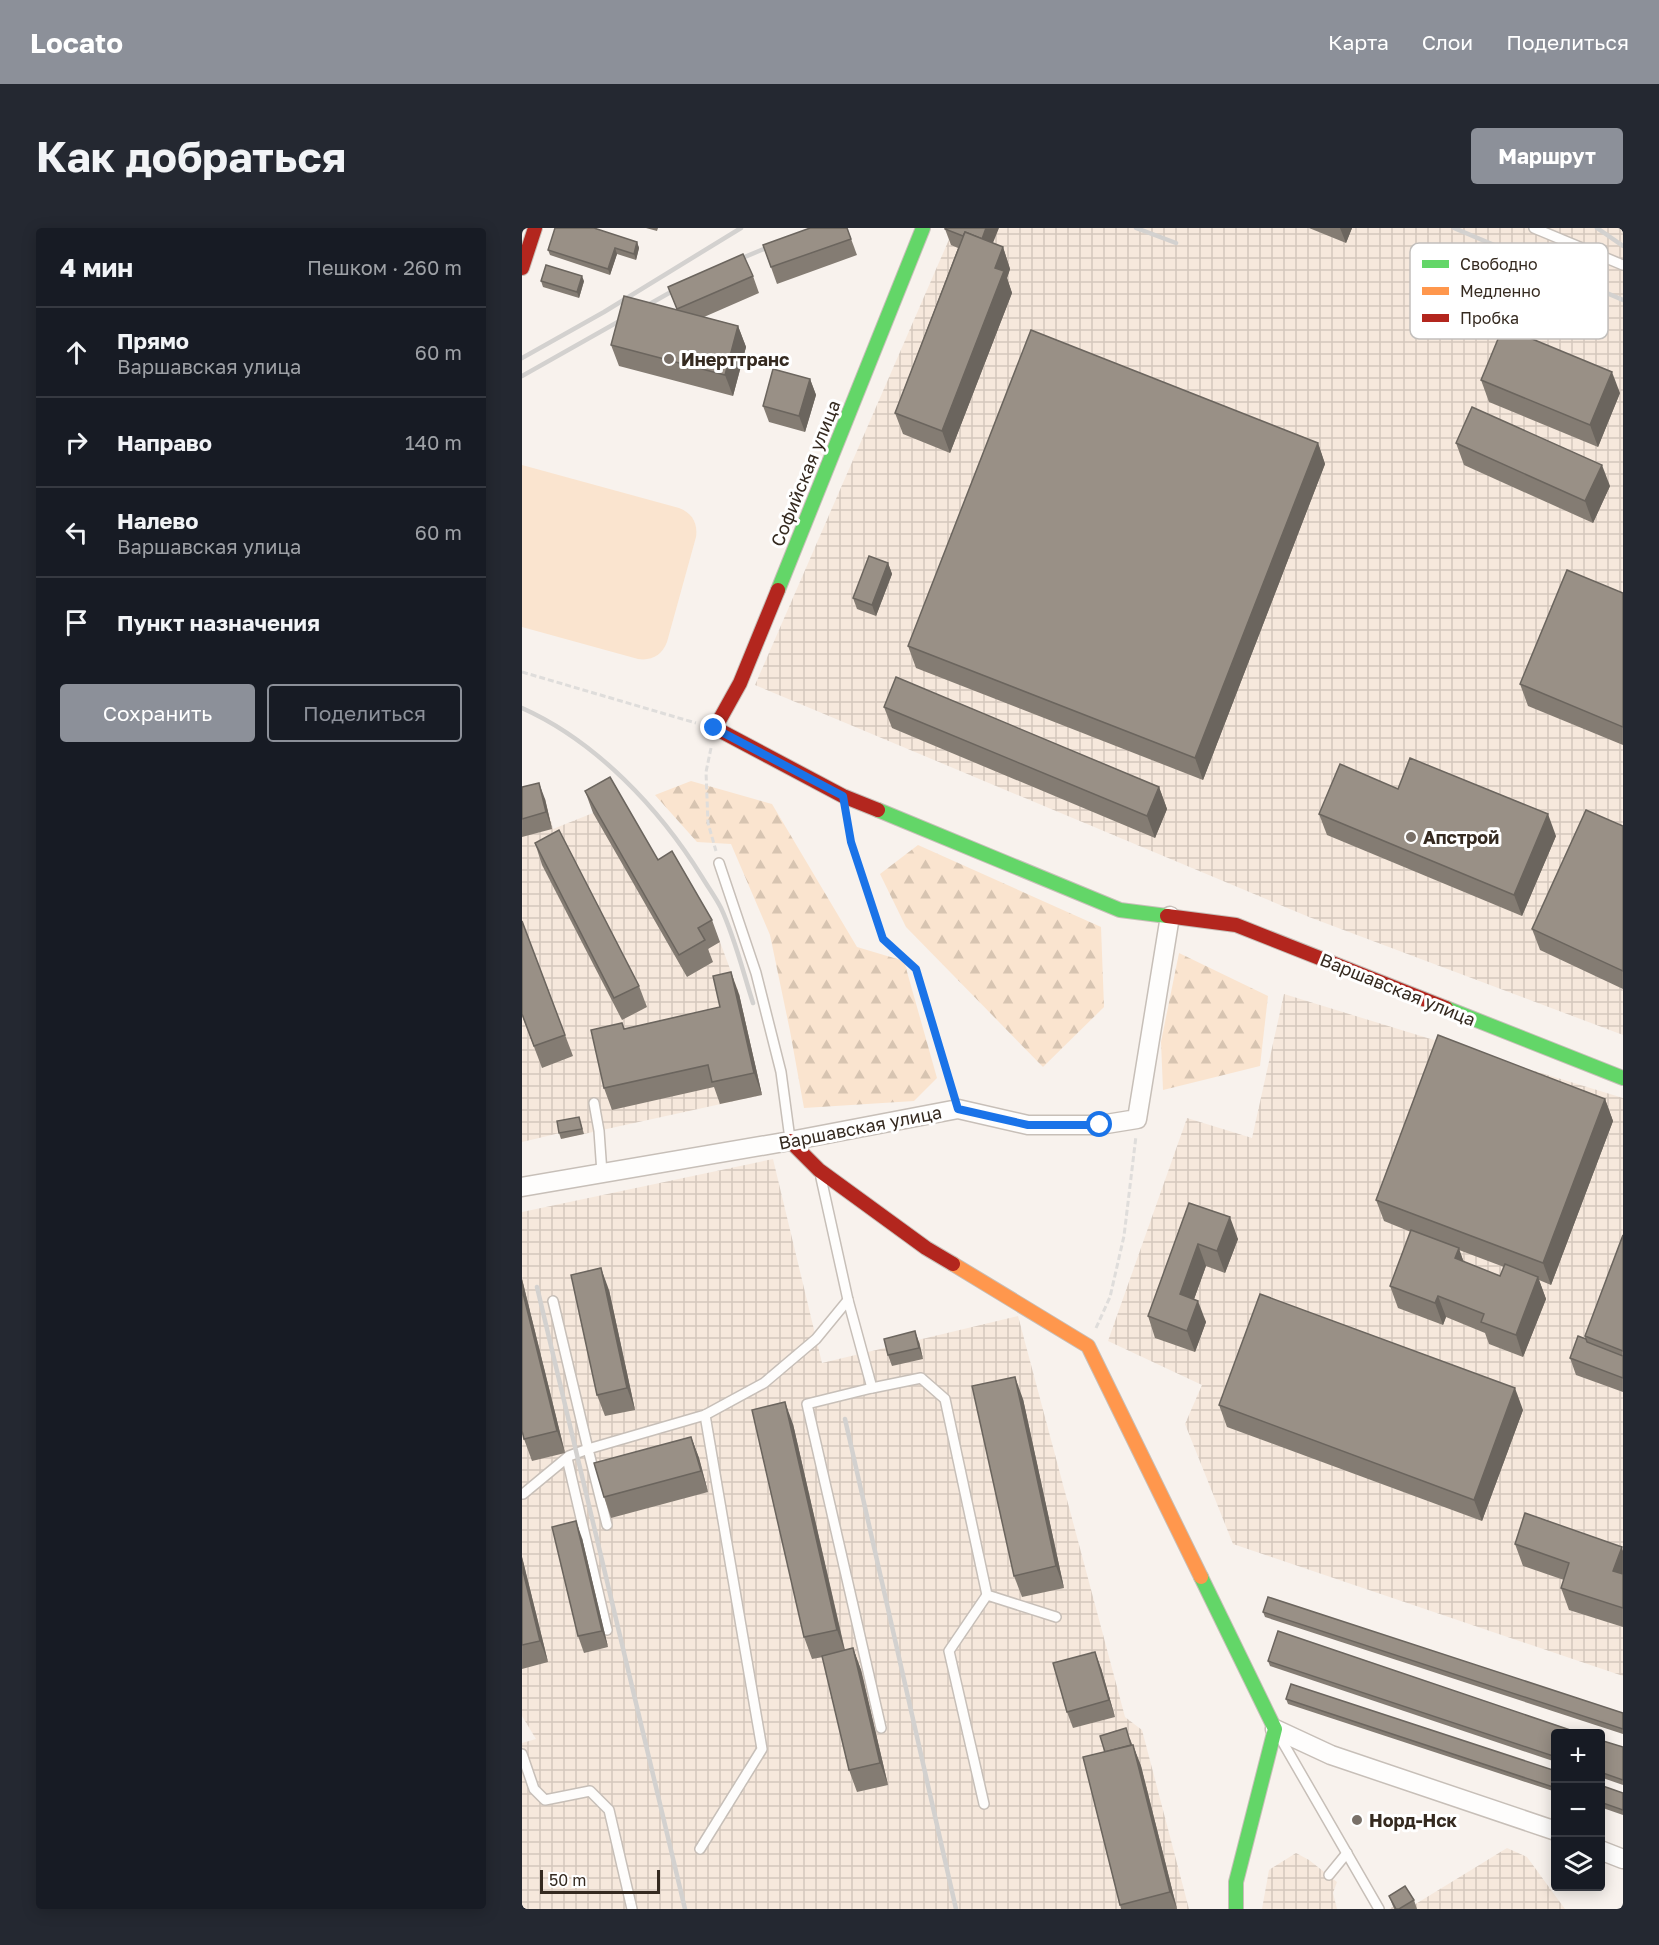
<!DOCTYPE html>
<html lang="ru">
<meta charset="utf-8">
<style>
:root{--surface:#171b24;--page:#242831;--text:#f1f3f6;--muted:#9ea1a6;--line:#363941;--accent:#8c9099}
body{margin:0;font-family:"Golos Text",sans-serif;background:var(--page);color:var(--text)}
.controls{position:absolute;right:18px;bottom:18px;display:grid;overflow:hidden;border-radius:6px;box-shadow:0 3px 15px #0003}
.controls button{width:54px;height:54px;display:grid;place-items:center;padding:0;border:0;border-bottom:2px solid var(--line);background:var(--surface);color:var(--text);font:30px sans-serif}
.scale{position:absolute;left:18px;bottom:15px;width:120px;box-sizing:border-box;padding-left:6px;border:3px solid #352a20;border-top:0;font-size:16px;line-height:21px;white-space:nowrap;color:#352a20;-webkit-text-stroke:4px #fff;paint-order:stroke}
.stop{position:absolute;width:18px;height:18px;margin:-14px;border:4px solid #1a73e8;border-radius:50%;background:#fff}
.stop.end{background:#1a73e8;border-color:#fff;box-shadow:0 2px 6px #0008}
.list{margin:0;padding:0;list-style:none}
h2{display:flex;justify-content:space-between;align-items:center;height:78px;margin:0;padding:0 24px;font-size:26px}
h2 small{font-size:20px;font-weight:400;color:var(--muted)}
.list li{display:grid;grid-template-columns:39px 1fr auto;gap:18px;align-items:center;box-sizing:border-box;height:90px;padding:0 24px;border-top:2px solid var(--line)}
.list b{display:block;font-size:22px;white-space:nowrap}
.list p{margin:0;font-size:20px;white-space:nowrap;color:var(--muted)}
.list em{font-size:20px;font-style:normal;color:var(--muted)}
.actions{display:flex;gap:12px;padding:18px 24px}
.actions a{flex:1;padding:14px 0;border:2px solid var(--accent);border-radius:6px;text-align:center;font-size:21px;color:var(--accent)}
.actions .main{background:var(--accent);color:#fff}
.icon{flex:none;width:33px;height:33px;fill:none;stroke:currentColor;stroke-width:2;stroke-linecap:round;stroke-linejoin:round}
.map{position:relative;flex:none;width:1101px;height:1681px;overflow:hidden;border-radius:6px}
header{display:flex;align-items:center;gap:36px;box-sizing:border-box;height:84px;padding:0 30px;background:var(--accent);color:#fff}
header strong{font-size:28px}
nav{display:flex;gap:33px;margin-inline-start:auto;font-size:21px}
.intro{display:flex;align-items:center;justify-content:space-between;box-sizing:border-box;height:144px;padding:0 36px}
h1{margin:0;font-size:42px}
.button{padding:15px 27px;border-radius:6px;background:var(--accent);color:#fff;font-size:21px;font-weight:700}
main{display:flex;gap:36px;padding:0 36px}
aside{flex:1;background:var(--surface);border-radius:6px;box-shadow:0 3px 15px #0003}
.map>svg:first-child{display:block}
.industrial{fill:url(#industrial-grid)}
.forest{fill:url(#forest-firs)}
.pitch{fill:#fae4cf}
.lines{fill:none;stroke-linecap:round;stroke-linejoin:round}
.lane-casing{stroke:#c7bfb8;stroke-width:12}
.street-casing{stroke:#c7bfb8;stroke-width:21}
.fast-casing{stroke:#c7bfb8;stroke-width:16}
.slow-casing{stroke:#c7bfb8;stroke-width:16}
.jam-casing{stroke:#c7bfb8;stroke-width:16}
.path{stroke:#dfdddb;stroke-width:3;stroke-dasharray:6 3;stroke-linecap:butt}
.lane{stroke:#fefdfc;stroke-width:9}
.street{stroke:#fefdfc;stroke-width:18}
.fast{stroke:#63d668;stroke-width:14}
.slow{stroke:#ff974d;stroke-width:14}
.jam{stroke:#b3261e;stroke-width:14}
.rail{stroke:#d3d1cf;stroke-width:4.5}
.wall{fill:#847c73;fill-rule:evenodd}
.shaded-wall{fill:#6b655e}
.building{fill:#999086;stroke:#6b655e;stroke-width:1.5}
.route{stroke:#1a73e8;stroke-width:8}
.poi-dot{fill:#797068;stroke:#fff;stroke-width:2}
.labels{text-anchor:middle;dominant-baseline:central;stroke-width:6;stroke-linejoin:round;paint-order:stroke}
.poi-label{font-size:18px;font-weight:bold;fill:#352a20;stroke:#fff;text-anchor:start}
.street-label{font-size:18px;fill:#352a20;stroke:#fff}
.key{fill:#fff;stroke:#c2bfbc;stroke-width:1.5}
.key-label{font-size:16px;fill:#352a20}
</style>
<header>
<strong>Locato</strong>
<nav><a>Карта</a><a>Слои</a><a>Поделиться</a></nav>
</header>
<div class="intro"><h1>Как добраться</h1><a class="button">Маршрут</a></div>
<main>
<aside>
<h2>4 мин<small>Пешком · 260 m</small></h2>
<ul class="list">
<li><svg class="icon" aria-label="ahead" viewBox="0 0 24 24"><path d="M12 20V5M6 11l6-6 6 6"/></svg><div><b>Прямо</b><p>Варшавская улица</p></div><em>60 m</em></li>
<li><svg class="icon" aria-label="right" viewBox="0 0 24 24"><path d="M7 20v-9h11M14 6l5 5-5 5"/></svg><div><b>Направо</b></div><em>140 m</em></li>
<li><svg class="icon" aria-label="left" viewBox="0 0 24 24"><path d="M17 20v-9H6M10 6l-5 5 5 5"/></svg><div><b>Налево</b><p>Варшавская улица</p></div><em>60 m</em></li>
<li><svg class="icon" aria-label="arrive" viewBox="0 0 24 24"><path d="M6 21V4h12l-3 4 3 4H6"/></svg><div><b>Пункт назначения</b></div></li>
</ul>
<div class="actions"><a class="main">Сохранить</a><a>Поделиться</a></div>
</aside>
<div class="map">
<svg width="1101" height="1681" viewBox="0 0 1101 1681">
<defs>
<pattern id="industrial-grid" width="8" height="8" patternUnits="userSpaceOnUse" patternTransform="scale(1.5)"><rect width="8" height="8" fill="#f6e8dc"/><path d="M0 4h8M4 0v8" fill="none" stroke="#d4c7bc"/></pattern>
<pattern id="forest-firs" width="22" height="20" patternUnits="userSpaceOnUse" patternTransform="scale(1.5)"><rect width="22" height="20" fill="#fae4cf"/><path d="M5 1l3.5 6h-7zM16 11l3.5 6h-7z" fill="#d7c4b1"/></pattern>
</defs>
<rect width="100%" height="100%" fill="#f8f2ed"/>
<g class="industrial">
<polygon points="432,0 1101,0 1101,807 787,689 233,457"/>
<polygon points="0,559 23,571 31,601 71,585 96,570 143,653 198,714 217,765 240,867 39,911 38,905 0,914"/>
<polygon points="762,766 1101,870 1101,1448 711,1316 663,1196 680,1157 586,1113 665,890 730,910"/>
<polygon points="251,931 300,1135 496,1088 603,1489 620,1502 667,1681 0,1681 0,1515 14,1511 0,1488 0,984"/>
<polygon points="985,1620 1005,1629 1043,1681 867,1681 887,1669 892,1677"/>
<polygon points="774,1625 787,1632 815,1654 811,1665 815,1681 740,1681 747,1642"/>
</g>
<g class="forest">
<polygon points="169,553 250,576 335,719 382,733 415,850 392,873 282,880 268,803 248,707 209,616 175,614 133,567"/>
<polygon points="396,617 579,699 582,779 521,839 384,699 358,646"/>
<polygon points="657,725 746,768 738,838 641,862 639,814"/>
</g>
<path class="pitch" d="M0,237L157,280C170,285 176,295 174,309L145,414C140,427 130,433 116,431L0,399Z"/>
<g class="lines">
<g class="lane-casing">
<g id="lane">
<polyline points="1012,0 1101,37"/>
<polyline points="197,635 234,745 259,844 268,911"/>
<polyline points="72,875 77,903 80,945"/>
<polyline points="299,950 326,1072 350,1160 399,1150 423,1171 465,1367 534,1389"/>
<polyline points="350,1160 285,1176 359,1500"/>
<polyline points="45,1230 85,1402"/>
<polyline points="1,1266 47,1228 66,1221 31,1073"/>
<polyline points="85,1297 66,1221 183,1187 242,1155 294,1111 326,1072"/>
<polyline points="756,1506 857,1681"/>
<polyline points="0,1526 12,1561 23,1572 68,1563 87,1582 110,1681"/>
<polyline points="462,1576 427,1423 465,1367"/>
<polyline points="178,1621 240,1521 183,1187"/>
<polyline points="807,1647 825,1625"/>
</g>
</g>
<g class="street-casing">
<g id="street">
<polyline points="0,959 268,913 436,881 506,897 578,897 615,891 648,688"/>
<polyline points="753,1501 809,1527 1034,1603"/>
<polyline points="1078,1622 1101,1631"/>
</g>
</g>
<g class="fast-casing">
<g id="fast">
<polyline points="256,362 401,0"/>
<polyline points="356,582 598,682 645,688"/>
<polyline points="924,780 1101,850"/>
<polyline points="679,1349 753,1501 714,1654 714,1681"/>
</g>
</g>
<g class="slow-casing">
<polyline id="slow" points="431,1036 566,1118 679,1349"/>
</g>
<g class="jam-casing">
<g id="jam">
<polyline points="0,40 13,0"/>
<polyline points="256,362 218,455 193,500 321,568 356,582"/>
<polyline points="645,688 714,697 924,780"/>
<polyline points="268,913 297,942 404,1020 431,1036"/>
</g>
</g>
<g class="path">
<polyline points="0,444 174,495"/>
<polyline points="189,520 184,544 186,595 194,623"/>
<polyline points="325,591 329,614 361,711 394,741 431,864"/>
<polyline points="574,1100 588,1069 602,1008 614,908"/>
</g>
<use href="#lane" class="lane"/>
<use href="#street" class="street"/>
<use href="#fast" class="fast"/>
<use href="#slow" class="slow"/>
<use href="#jam" class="jam"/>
<g class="rail">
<polyline points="614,0 654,15"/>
<polyline points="932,0 1101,72"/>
<polyline points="1075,0 1101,18"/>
<polyline points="206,36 256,15"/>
<polyline points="0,130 82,84 219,0"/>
<polyline points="0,148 163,56"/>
<path d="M0,480C74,513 138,581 180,649C186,659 194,670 199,680C213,710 221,744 231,775"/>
<polyline points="15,1059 163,1681"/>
<polyline points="323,1191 434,1681"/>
</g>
</g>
<g class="wall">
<polygon points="124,0 136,0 135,3"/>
<polygon points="325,0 335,27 255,56 241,17"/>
<polygon points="787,0 830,0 824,15"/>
<polygon points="423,1 481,19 488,41 485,50 490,65 428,225 381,206 373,185 436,20 429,17"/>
<polygon points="115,14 117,20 114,32 95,26 88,47 28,27 26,22"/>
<polygon points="231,48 237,65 182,89 216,98 224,119 211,168 97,138 89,117 155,81 146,59"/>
<polygon points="19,53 62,53 57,70 21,59"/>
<polygon points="288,151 294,167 283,204 247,194 241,178"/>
<polygon points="959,152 1098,165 1076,219 967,174"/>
<polygon points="796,215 803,236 681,552 394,440 386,418"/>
<polygon points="934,215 1088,258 1071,295 942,237"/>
<polygon points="366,335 370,346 354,388 335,381 331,370"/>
<polygon points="1101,365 1101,517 1006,478 998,456"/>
<polygon points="362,479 637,559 645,581 633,610 370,500"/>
<polygon points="0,559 23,571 30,601 0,609"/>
<polygon points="876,561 1034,608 1000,688 805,607 797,586"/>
<polygon points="63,563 190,692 198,714 186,721 191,734 165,749 71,585"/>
<polygon points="1101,598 1101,761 1018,722 1010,701"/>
<polygon points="13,615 117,758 125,779 100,792 20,637"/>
<polygon points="0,693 51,828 20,840 0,787"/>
<polygon points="217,766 240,867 198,876 192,859 90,882 82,860 100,795 102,801 198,779"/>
<path d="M1083,871L1091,893L1029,1057L1017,1052L1024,1071L1001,1129L967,1116L963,1105L924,1089L921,1097L876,1080L868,1058L889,1004L862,993L854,972ZM937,1022L982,1039L978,1048L942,1034Z"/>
<polygon points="57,889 62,906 39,911 37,905"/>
<polygon points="667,975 716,1011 703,1045 684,1038 672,1071 684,1094 673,1124 633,1110 626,1088"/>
<polygon points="1101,1007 1101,1164 1054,1147 1048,1130 1063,1111 1063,1108"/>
<polygon points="0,1051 43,1225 10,1233 2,1211"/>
<polygon points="87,1062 113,1182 83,1188 75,1167"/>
<polygon points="397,1114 401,1131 370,1138 366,1127"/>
<polygon points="501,1171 542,1360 500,1369 492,1348"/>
<polygon points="697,1177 1001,1182 960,1293 705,1199"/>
<polygon points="271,1196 323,1422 331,1420 339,1442 366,1557 335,1564 327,1542 301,1429 290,1431 282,1409"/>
<polygon points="169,1209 177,1230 186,1264 89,1290 82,1269"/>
<polygon points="60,1310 86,1419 62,1425 56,1408"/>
<polygon points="993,1316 1101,1323 1101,1399 1047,1382 1039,1360 1042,1352 1001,1338"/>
<polygon points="0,1329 26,1434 0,1441"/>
<polygon points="741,1384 1101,1485 1101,1506 743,1389"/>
<polygon points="746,1433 1034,1506 1034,1534 748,1438"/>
<polygon points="579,1440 593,1489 551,1500 545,1484"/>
<polygon points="764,1471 1034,1543 1034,1564 766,1476"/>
<polygon points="608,1511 619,1538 655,1681 599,1681 598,1677 583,1524"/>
<polygon points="1078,1512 1101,1519 1101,1557 1078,1549"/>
<polygon points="1078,1557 1101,1565 1101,1587 1078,1579"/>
<polygon points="867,1668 892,1672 895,1681 872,1681"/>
</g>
<g class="shaded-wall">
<polygon points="464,0 477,0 464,32 458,15"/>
<polygon points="818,0 830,0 824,15"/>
<polygon points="115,14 117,20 114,32 112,26"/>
<polygon points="481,19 488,41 485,50 490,65 428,225 420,203 473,40"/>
<polygon points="93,20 95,26 88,47 86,41"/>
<polygon points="60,48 62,53 57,70 55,64"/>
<polygon points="216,98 224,119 211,168 203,147"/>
<polygon points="1090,144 1098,165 1076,219 1068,197"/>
<polygon points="288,151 294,167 283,204 277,188"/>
<polygon points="796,215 803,236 681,552 673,530"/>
<polygon points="1080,237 1088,258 1071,295 1063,273"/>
<polygon points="366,335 370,346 354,388 350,377"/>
<polygon points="17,555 23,571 30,601 24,584"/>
<polygon points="637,559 645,581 633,610 625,588"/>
<polygon points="1026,586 1034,608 1000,688 992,667"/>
<polygon points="209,744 217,766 240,867 232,845"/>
<polygon points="1083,871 1091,893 1029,1057 1021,1035"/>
<polygon points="708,989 716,1011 703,1045 695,1023"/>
<polygon points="676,1016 684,1038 666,1088 658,1066"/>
<polygon points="937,1020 944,1042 933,1030"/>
<polygon points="79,1040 87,1062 113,1182 105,1160"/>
<polygon points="1016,1049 1024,1071 1001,1129 994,1107"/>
<polygon points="0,1051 43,1225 35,1203 0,1061"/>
<polygon points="916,1068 924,1089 921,1097 913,1075"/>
<polygon points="676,1073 684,1094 673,1124 665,1103"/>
<polygon points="393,1103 397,1114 401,1131 397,1120"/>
<polygon points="493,1149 501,1171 542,1360 534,1338"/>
<polygon points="993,1160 1001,1182 960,1293 952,1272"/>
<polygon points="263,1174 271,1196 323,1424 315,1402"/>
<polygon points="169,1209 177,1230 186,1264 179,1243"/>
<polygon points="54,1293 60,1310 86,1419 80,1403"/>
<polygon points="1100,1319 1101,1323 1101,1359 1091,1343"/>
<polygon points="0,1329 26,1434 18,1413 0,1339"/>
<polygon points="331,1420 339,1442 366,1557 358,1535"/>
<polygon points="573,1424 579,1440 593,1489 587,1472"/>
<polygon points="611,1517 619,1538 655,1681 648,1664"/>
</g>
<g class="building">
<polygon points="33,0 72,0 115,14 112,26 93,20 86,41 26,22"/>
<polygon points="288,0 325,0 329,11 249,39 241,17"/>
<polygon points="423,0 464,0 460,11 443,4 441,8 423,1"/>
<polygon points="443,4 481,19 473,40 482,43 420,203 373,185"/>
<polygon points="221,26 231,48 155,81 146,59"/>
<polygon points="24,37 60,48 55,64 19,53"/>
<polygon points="102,68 216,98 203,147 89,117"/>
<polygon points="981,99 1090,144 1068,197 959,152"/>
<polygon points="509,102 796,215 673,530 386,418"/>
<polygon points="251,141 288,151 277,188 241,178"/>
<polygon points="950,179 1080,237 1063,273 934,215"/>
<polygon points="347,328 366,335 350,377 331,370"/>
<polygon points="1045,342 1101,365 1101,499 998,456"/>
<polygon points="374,449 637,559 625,588 362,479"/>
<polygon points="888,530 1026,586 992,667 797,586 818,536 876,561"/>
<polygon points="88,549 136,632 150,623 190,692 176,700 183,712 157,727 63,563"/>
<polygon points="17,555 24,584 0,591 0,559"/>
<polygon points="1064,582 1101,598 1101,743 1010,701"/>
<polygon points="37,602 117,758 92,770 13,615"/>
<polygon points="0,693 43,807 12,818 0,786"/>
<polygon points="209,744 232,845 190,854 186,837 82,860 69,802 100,795 102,801 198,779 191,748"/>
<polygon points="916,807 1083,871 1021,1035 854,972"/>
<polygon points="57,889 60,901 37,905 35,893"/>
<polygon points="667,975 708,989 695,1023 676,1016 658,1066 676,1073 665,1103 626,1088"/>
<polygon points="889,1002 937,1020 933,1030 978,1048 983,1036 1016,1049 994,1107 959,1094 962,1086 916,1068 913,1075 868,1058"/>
<polygon points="1101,1007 1101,1123 1063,1108"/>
<polygon points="79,1040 105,1160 75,1167 49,1047"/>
<polygon points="0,1061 35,1203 2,1211 0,1203"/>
<polygon points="738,1066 993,1160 952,1272 697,1177"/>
<polygon points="393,1103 397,1120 366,1127 362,1111"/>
<polygon points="1056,1108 1064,1111 1065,1114 1101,1128 1101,1150 1048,1130"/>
<polygon points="493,1149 534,1338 492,1348 450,1158"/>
<polygon points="263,1174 315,1402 282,1409 230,1182"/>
<polygon points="169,1209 179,1243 82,1269 72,1235"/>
<polygon points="1003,1285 1100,1319 1091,1343 1101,1346 1101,1380 1039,1360 1047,1335 993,1316"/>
<polygon points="54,1293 80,1403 56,1408 30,1299"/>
<polygon points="0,1339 18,1413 0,1417"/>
<polygon points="746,1369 1101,1485 1101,1501 741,1384"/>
<polygon points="756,1403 1060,1506 1034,1506 1034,1529 746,1433"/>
<polygon points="331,1420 358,1535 327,1542 300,1428"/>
<polygon points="573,1424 587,1472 545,1484 531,1435"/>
<polygon points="769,1456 1034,1543 1034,1560 764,1471"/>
<polygon points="604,1500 609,1517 583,1524 578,1508"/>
<polygon points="1078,1512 1101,1519 1101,1552 1078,1544"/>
<polygon points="611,1517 648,1664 598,1677 561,1529"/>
<polygon points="1078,1557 1101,1565 1101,1582 1078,1574"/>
<polygon points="883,1658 892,1672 877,1681 874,1681 867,1668"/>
</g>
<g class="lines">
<polyline class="route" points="192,500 321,568 329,614 361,711 394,741 436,881 506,897 578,897"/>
</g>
<g class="poi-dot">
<circle cx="147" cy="131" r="6"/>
<circle cx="889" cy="609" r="6"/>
<circle cx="835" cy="1592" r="6"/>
</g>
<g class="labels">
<g class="poi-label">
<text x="159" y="131">Инерттранс</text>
<text x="901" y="609">Апстрой</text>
<text x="847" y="1592">Норд-Нск</text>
</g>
<g class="street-label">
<text transform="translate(283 245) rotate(-68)">Софийская улица</text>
<text transform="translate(876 761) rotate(22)">Варшавская улица</text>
<text transform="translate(338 899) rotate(-11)">Варшавская улица</text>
</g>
</g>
<rect x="888" y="15" width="198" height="96" rx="9" class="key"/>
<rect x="900" y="32" width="27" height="8" fill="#63d668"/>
<rect x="900" y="59" width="27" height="8" fill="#ff974d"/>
<rect x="900" y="86" width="27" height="8" fill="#b3261e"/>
<g class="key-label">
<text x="938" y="42">Свободно</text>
<text x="938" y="69">Медленно</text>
<text x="938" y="96">Пробка</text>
</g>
</svg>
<div class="controls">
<button>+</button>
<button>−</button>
<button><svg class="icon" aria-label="layers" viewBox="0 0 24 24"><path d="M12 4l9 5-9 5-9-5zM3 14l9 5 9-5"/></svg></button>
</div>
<div class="scale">50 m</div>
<div class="stop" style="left:578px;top:897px"></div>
<div class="stop end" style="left:192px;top:500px"></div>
</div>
</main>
